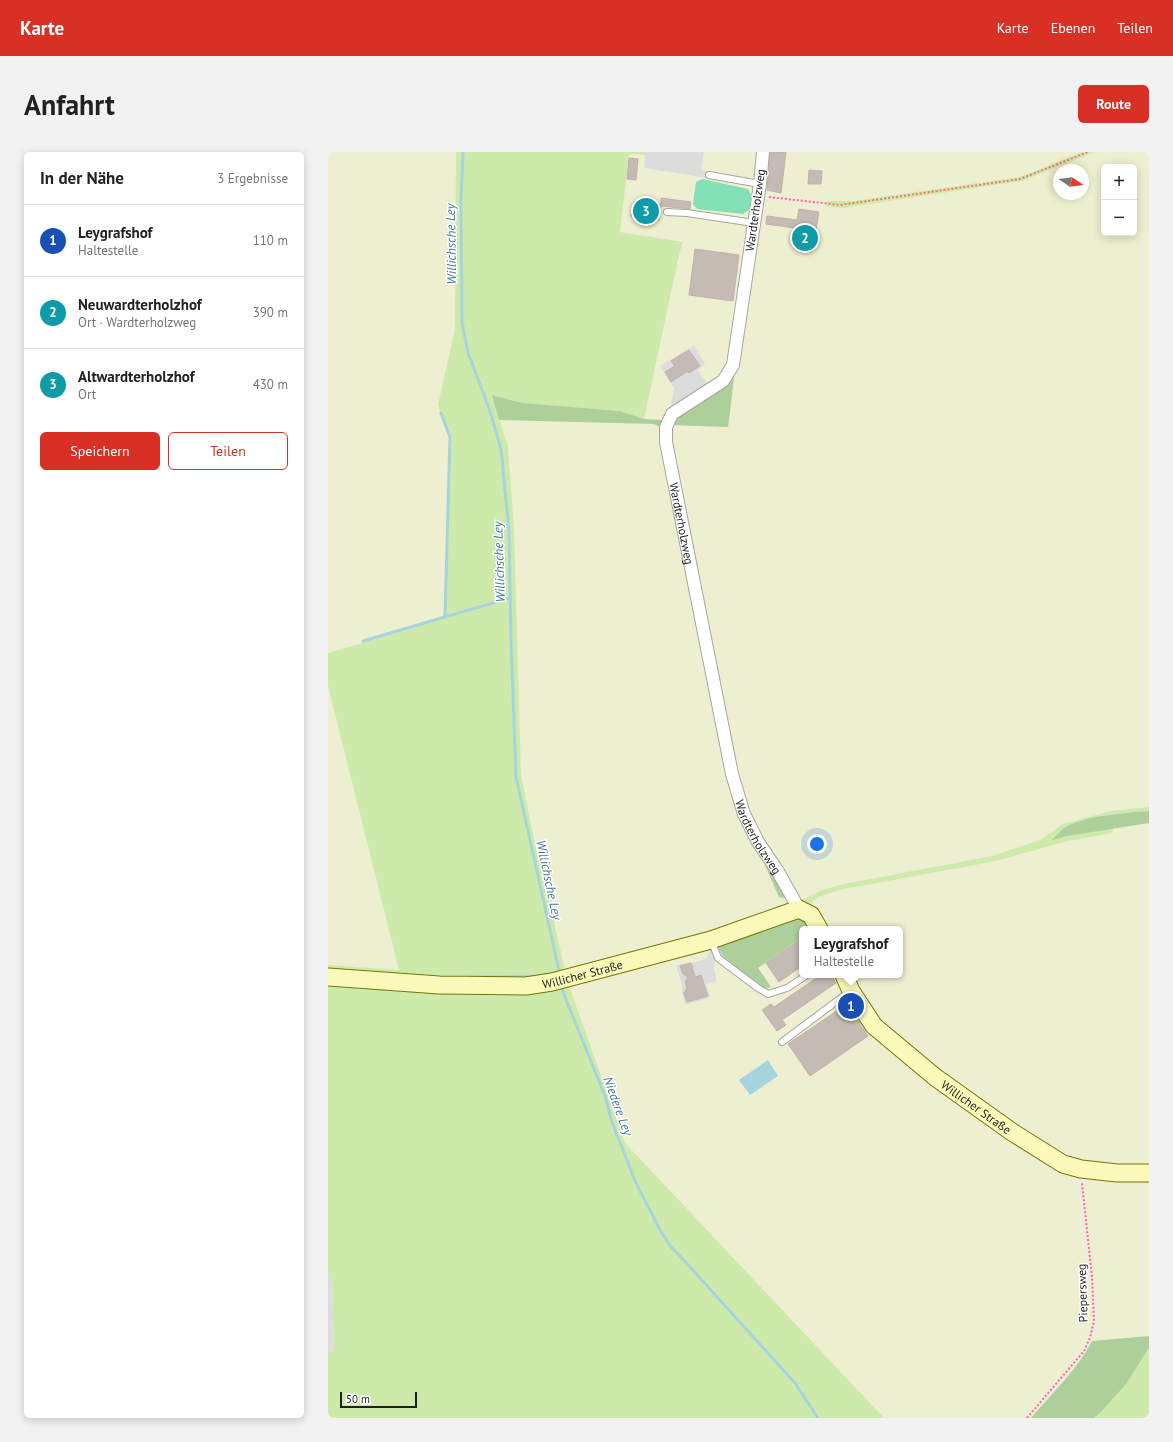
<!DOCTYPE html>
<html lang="de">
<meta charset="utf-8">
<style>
:root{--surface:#fff;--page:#f2f2f2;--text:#222;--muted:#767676;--line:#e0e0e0;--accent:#d93025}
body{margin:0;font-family:"PT Sans",sans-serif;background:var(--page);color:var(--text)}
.controls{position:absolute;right:12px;top:12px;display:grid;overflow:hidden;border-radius:6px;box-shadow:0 2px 10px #0003}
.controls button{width:36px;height:36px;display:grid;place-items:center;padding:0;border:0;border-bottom:1px solid var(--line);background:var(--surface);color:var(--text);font:20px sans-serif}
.compass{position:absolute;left:725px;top:12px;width:36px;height:36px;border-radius:50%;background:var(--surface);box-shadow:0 2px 10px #0003;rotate:103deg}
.scale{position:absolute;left:12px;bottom:10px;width:77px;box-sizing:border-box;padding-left:4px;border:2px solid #1f1f1f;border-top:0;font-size:11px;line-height:14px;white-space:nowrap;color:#1f1f1f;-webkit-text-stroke:3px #fff;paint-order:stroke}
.you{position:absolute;left:489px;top:692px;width:14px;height:14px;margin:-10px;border:3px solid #fff;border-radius:50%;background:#1a73e8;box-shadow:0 0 0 6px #1a73e833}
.badge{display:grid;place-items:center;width:26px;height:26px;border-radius:50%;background:var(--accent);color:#fff;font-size:13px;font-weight:700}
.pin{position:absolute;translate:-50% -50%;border:2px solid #fff;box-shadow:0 1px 4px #0006}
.popup{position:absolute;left:471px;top:774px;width:104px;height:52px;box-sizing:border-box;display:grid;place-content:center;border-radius:6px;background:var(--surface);filter:drop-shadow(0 1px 3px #0005);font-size:13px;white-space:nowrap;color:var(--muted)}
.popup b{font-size:15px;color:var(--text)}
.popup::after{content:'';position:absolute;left:50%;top:100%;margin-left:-8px;border:8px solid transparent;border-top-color:var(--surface)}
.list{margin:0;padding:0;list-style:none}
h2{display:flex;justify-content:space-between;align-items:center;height:52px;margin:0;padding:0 16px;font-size:17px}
h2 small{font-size:13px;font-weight:400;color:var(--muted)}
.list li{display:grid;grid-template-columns:26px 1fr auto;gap:12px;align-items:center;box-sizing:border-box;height:72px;padding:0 16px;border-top:1px solid var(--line)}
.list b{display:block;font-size:15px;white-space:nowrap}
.list p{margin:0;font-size:13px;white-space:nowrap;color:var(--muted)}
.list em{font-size:13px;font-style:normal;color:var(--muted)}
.actions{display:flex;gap:8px;padding:12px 16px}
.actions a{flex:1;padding:9px 0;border:1px solid var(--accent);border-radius:6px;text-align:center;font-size:14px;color:var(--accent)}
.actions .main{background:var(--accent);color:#fff}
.map{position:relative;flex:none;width:821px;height:1266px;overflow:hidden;border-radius:6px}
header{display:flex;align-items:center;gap:24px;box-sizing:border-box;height:56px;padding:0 20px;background:var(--accent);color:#fff}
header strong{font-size:19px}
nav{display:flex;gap:22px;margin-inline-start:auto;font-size:14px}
.intro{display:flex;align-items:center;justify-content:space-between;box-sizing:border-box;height:96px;padding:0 24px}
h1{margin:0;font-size:28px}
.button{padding:10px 18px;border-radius:6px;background:var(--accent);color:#fff;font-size:14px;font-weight:700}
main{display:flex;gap:24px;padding:0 24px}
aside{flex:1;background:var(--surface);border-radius:6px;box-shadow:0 2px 10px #0003}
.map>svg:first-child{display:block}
.residential{fill:#dddcdc}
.farmland{fill:#eeeed0;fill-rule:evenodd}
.grass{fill:#ceeaab}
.forest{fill:#adcf9a}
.pitch{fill:#83dfb6}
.water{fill:#a5d4de}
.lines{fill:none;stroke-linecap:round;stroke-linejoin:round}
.stream{stroke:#a5d4de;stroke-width:3}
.building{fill:#c4bbb4;stroke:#c2b1a7}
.lane-casing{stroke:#a6a6a6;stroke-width:8}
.street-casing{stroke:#a6a6a6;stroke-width:14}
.secondary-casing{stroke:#727704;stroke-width:19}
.path{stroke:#fa716b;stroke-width:2;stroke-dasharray:2 2;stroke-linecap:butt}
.lane{stroke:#fff;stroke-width:6}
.street{stroke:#fff;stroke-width:12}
.secondary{stroke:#faf9b9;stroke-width:17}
.labels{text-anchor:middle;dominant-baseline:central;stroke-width:3;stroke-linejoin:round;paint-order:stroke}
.street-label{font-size:12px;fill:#1f1f1f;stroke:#fff}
.water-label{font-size:13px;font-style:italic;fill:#44789f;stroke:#fff}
</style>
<header>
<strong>Karte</strong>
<nav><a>Karte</a><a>Ebenen</a><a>Teilen</a></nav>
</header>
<div class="intro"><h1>Anfahrt</h1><a class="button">Route</a></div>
<main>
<aside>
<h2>In der Nähe<small>3 Ergebnisse</small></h2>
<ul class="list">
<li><span class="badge" style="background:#1a4fb4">1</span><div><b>Leygrafshof</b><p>Haltestelle</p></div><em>110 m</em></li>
<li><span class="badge" style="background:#0f9aa8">2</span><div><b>Neuwardterholzhof</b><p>Ort · Wardterholzweg</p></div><em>390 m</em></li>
<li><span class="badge" style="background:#0f9aa8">3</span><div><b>Altwardterholzhof</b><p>Ort</p></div><em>430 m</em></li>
</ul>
<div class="actions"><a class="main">Speichern</a><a>Teilen</a></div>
</aside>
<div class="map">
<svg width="821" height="1266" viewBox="0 0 821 1266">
<rect width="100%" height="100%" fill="#f0ebe5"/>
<g class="residential">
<polygon points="316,0 376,0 374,18 379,20 378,26 315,16"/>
<polygon points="366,193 378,213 370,218 383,233 342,260 332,214"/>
<polygon points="393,789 431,834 440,836 440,845 434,843 386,816 389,829 382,846 357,853 348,813 363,810 372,796"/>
<polygon points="0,1125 4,1125 6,1198 0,1199"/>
</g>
<g class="farmland">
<polygon points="0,0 128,0 127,177 110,253 121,287 116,457 115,464 34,488 35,491 0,501"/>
<polygon points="376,0 432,0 429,26 425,27 374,18"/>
<polygon points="438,0 754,0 692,25 525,49 499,49 448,43 434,39"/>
<path d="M767,0H821V655L783,659L735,672L712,688L664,704L511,733L492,739L478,746L470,748L433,689L410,634L341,286L342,273L407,218L433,47L515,56L694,29ZM776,15H806V81H776ZM731,18H755V42H731Z"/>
<polygon points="301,2 317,3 316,16 421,33 427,39 401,214 383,233 379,232 370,218 377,212 366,193 332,214 346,236 342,260 336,268 316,267 351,103 355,90 347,88 292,80"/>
<polygon points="171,268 326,272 334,276 401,625 461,747 459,754 386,783 238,823 227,775 222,743 216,718 210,707 193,623 186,377 180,295"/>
<polygon points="0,534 71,818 0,813"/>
<polygon points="821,671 821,1016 744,1010 665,961 550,870 521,823 572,823 572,777 498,777 481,753 491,745 511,738 663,710 740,689 785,681 784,676"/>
<polygon points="474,785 474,823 512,823 526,852 750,1025 750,1036 765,1163 761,1181 753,1198 696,1266 556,1266 297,991 280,940 240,831 372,796 382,799 378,807 365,811 363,810 348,813 355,837 353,839 357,853 382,846 378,832 389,829 386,816 387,808 390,808 434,843 440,845 440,836 443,835 430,816"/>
<polygon points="762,1024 821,1029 821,1184 764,1189 769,1176 770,1159 756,1039 758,1029"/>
</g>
<g class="grass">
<polygon points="128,0 316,0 317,3 301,2 292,80 355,90 351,103 316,267 292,259 195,251 164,243 180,295 186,377 193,623 210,707 216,718 222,743 227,775 240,831 297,991 556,1266 0,1266 0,1199 6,1198 4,1125 0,1125 0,832 204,829 0,823 0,813 71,818 0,534 0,501 34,491 34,489 115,464 116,457 121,287 110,253 127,177"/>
<polygon points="754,0 767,0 694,29 515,56 498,54 499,49 525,49 692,25"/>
<polygon points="821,655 821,659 783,662 757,669 738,675 726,688 739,684 784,676 785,681 740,689 663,710 511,738 491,745 481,753 470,748 478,746 492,739 511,733 664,704 712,688 735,672 783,659"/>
<path d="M821,1196V1266H766C789,1246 805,1221 821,1196Z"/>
</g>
<g class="forest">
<polygon points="407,218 400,275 342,273 347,265"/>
<polygon points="164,243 195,251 292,259 316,267 336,268 334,276 326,272 171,268"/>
<path d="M821,659V671L739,684L725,688V687C729,683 734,677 739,674C763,663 795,661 821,659Z"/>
<polygon points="427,690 461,747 451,745"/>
<polygon points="467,761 487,777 474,777 474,785 430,816 443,835 440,836 431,834 395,804 391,797 393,789"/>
<path d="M821,1184V1196L798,1232L774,1259L766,1266H703C724,1241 749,1218 764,1189Z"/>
</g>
<polygon class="pitch" points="374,27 420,37 424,45 421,58 415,62 369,57 365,52 368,30"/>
<polygon class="water" points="440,908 450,924 422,943 411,928"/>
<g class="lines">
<g class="stream">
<polyline points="135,0 133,46 134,170 140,201 162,259 173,297 181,379 183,488 188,625 232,823"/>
<polyline points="113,261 122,285 117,465"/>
<polyline points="35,489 182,446"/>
<polyline points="141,825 210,824 227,821"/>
<polyline points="233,832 235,840 277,944 284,970 307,1029 332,1078 343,1095 352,1104 467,1231 490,1266"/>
</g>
</g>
<g class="building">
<polygon points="442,0 458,0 453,41 439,38"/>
<polygon points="301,6 310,7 308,28 299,27"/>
<polygon points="481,18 494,19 493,32 480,32"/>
<polygon points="333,46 363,50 362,57 333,54 331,68 303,64 306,50 323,52 333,52"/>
<polygon points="471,57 491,60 487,83 489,83 488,92 465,88 467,76 438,72 439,64 469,68"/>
<polygon points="367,97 411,103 405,149 361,143"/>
<polygon points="361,198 372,214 361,221 360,219 343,230 337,220 347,214 343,209"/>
<polygon points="474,786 474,814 451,830 438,811"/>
<polygon points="363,811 367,825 373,823 380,844 359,850 356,841 359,836 357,830 360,825 355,822 352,814"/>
<polygon points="493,823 503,823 508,831 454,868 458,873 449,879 434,858 443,852 446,855"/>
<polygon points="519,852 540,884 482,924 460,892"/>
</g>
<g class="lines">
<g class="lane-casing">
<g id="lane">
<polyline points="381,23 432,32"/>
<polyline points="339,60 359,61 426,71"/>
<polyline points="383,788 390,806 430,836 440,842 459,836 479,823"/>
<polyline points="454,890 521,840"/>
</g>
</g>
<g class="street-casing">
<g id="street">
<path id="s1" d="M435,0L432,32L405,213L395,229L344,262L338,275V290L404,622L416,662L430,690L449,718L471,757"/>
</g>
</g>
<g class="secondary-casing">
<g id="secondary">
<path id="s2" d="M516,823L523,839L546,874L607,925L684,980L735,1012L753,1017L789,1021H821"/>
<path id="s3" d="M0,825L111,833L198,834L224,830L383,788L471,757L483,763L491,777"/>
</g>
</g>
<g class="path">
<polyline points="441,45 512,53 692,27 760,0"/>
<polyline points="699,1266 756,1199 762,1186 766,1169 764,1125 754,1031"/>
</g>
<use href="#lane" class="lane"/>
<use href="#street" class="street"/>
<use href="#secondary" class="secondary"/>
</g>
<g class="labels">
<g class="street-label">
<text transform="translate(427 58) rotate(-82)">Wardterholzweg</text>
<text stroke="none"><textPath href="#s1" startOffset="407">Wardterholzweg</textPath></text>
<text stroke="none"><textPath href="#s1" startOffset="731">Wardterholzweg</textPath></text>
<text stroke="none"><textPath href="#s3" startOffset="256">Willicher Straße</textPath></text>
<text stroke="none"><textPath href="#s2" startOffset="190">Willicher Straße</textPath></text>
<text transform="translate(754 1141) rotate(-92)">Piepersweg</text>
</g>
<g class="water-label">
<text transform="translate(123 92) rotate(-91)">Willichsche Ley</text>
<text transform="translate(171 410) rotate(-92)">Willichsche Ley</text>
<text transform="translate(221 728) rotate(78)">Willichsche Ley</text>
<text transform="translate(290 954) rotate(70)">Niedere Ley</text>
</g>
</g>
</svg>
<div class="controls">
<button>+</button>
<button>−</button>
</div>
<svg class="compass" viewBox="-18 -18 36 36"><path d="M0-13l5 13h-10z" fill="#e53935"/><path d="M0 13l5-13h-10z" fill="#767676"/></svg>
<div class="scale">50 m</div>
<div class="you"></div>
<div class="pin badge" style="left:523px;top:854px;background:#1a4fb4">1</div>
<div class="popup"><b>Leygrafshof</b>Haltestelle</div>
<div class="pin badge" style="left:477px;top:86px;background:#0f9aa8">2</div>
<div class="pin badge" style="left:318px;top:59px;background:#0f9aa8">3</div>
</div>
</main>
